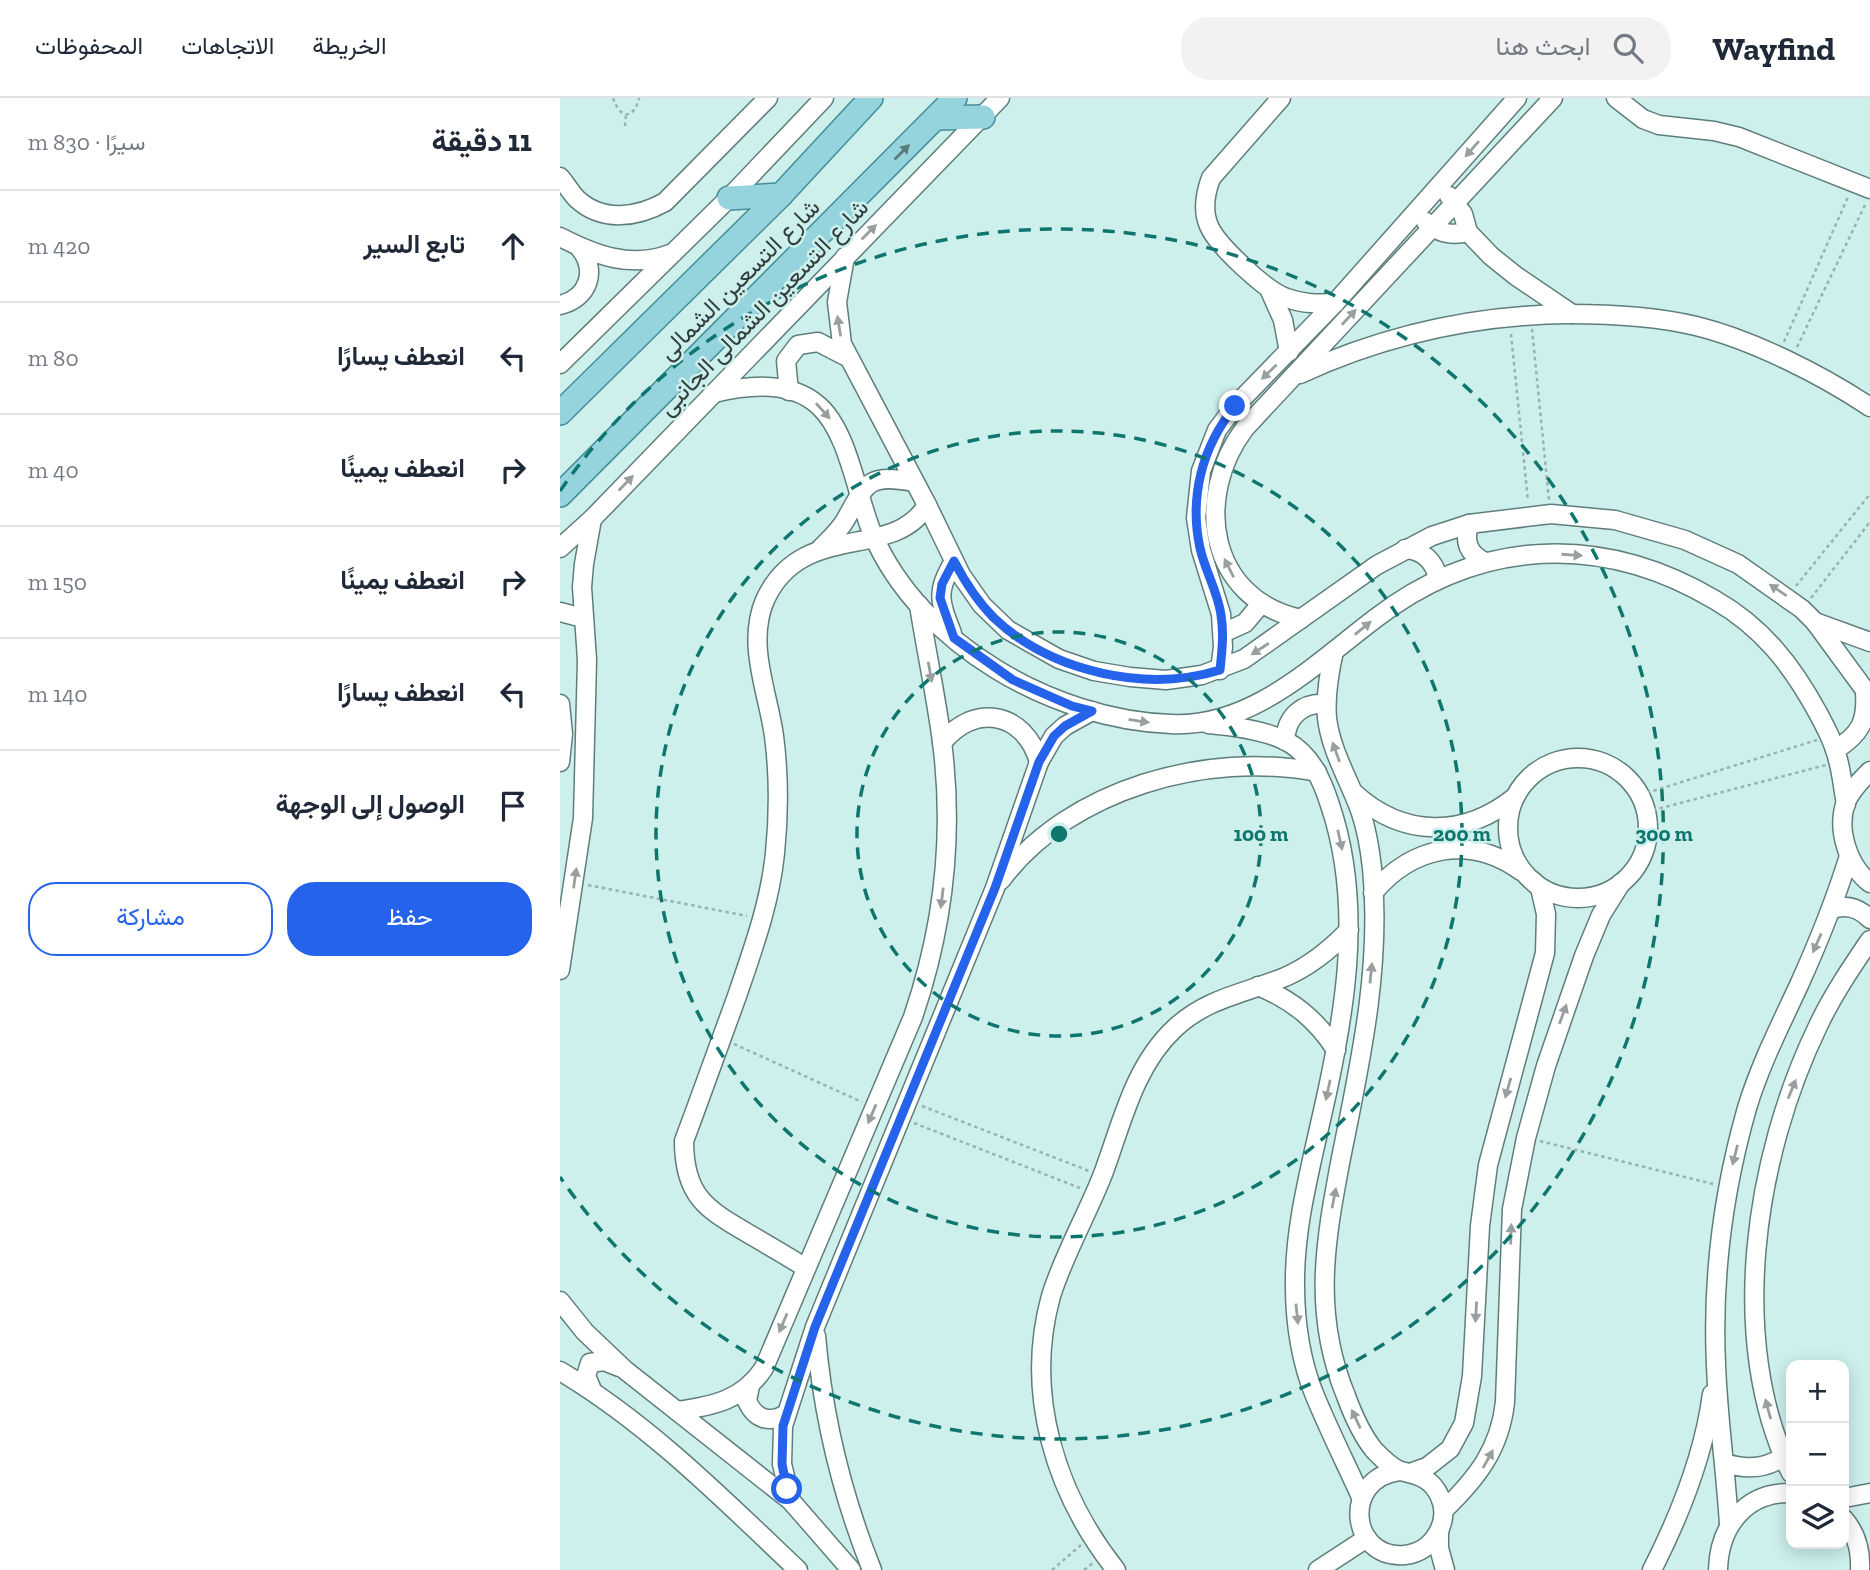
<!DOCTYPE html>
<html lang="ar">
<meta charset="utf-8">
<style>
:root{--surface:#fff;--page:#f2f2f3;--text:#1f2937;--muted:#747a83;--line:#e0e1e3;--accent:#2563eb}
body{margin:0;font-family:"Zilla Slab",Vazirmatn,serif;background:var(--page);color:var(--text);direction:rtl}
.controls{position:absolute;right:21px;bottom:21px;display:grid;overflow:hidden;border-radius:14px;box-shadow:0 4px 18px #0003}
.controls button{width:63px;height:63px;display:grid;place-items:center;padding:0;border:0;border-bottom:2px solid var(--line);background:var(--surface);color:var(--text);font:35px sans-serif}
.stop{position:absolute;width:21px;height:21px;margin:-16px;border:5px solid #2563eb;border-radius:50%;background:#fff}
.stop.end{background:#2563eb;border-color:#fff;box-shadow:0 2px 7px #0008}
.list{margin:0;padding:0;list-style:none}
h2{display:flex;justify-content:space-between;align-items:center;height:91px;margin:0;padding:0 28px;font-size:30px}
h2 small{font-size:23px;font-weight:400;color:var(--muted)}
.list li{display:grid;grid-template-columns:46px 1fr auto;gap:21px;align-items:center;box-sizing:border-box;height:112px;padding:0 28px;border-top:2px solid var(--line)}
.list b{display:block;font-size:26px;white-space:nowrap}
.list em{font-size:23px;font-style:normal;color:var(--muted)}
.actions{display:flex;gap:14px;padding:21px 28px}
.actions a{flex:1;padding:16px 0;border:2px solid var(--accent);border-radius:28px;text-align:center;font-size:24px;color:var(--accent)}
.actions .main{background:var(--accent);color:#fff}
.icon{flex:none;width:38px;height:38px;fill:none;stroke:currentColor;stroke-width:2;stroke-linecap:round;stroke-linejoin:round}
.map{position:relative;flex:none;width:1310px;height:1472px;overflow:hidden;direction:ltr}
header{display:flex;align-items:center;gap:42px;box-sizing:border-box;height:98px;padding:0 35px;background:var(--surface);border-bottom:2px solid var(--line)}
header strong{font-size:33px}
nav{display:flex;gap:38px;margin-inline-start:auto;font-size:24px}
.search{width:490px;height:63px;background:var(--page);display:flex;align-items:center;gap:18px;box-sizing:border-box;padding:0 24px;border-radius:28px;color:var(--muted);font-size:26px}
main{display:flex}
aside{flex:1;background:var(--surface)}
.map>svg:first-child{display:block}
.lines{fill:none;stroke-linecap:round;stroke-linejoin:round}
.minor-casing{stroke:#5f7e7b;stroke-width:21}
.major-casing{stroke:#458e97;stroke-width:26}
.path{stroke:#97b2af;stroke-width:2.5;stroke-dasharray:3.5 3.5;stroke-linecap:butt}
.minor{stroke:#fff;stroke-width:18}
.major{stroke:#96d4dd;stroke-width:23}
.oneway{fill:#989f9e}
.oneway2{fill:#597b7e}
.route{stroke:#2563eb;stroke-width:9}
.ring{fill:none;stroke:#0f766e;stroke-width:3.5;stroke-dasharray:12 9}
.labels{text-anchor:middle;dominant-baseline:central;stroke-width:5;stroke-linejoin:round;paint-order:stroke}
.street-label{font-size:24px;fill:#313f3e;stroke:#cef0ed}
.centre{fill:#0f766e;stroke:#cef0ed;stroke-width:3.5}
.ring-label{font-size:21px;text-anchor:middle;font-weight:bold;fill:#0f766e;stroke:#cef0ed;stroke-width:5;stroke-linejoin:round;paint-order:stroke}
</style>
<header>
<strong>Wayfind</strong>
<div class="search"><svg class="icon" aria-label="search" viewBox="0 0 24 24"><circle cx="10" cy="10" r="6"/><path d="M15 15l6 6"/></svg>ابحث هنا</div>
<nav><a>الخريطة</a><a>الاتجاهات</a><a>المحفوظات</a></nav>
</header>
<main>
<div class="map">
<svg width="1310" height="1472" viewBox="0 0 1310 1472">
<rect width="100%" height="100%" fill="#cef0ed"/>
<g class="lines">
<g class="minor-casing">
<g id="minor">
<path d="M721,0L651,80C645,96 642,112 649,128C657,147 707,194 727,200C743,206 758,206 775,205"/>
<polyline points="1056,0 1083,21 1099,27 1154,33 1179,39 1310,91"/>
<path d="M0,79C6,86 11,95 17,101C43,125 78,119 105,104L208,0"/>
<polyline points="889,98 903,116 908,134 931,158 956,178 1012,216"/>
<path d="M866,124C879,136 892,138 908,134"/>
<path d="M0,139C35,157 71,171 110,156"/>
<polyline points="285,159 277,204 282,246 367,407 401,477 422,507 448,532 499,561 534,573 570,579 606,582 642,577 684,561 817,467 872,438 909,426 991,416 1055,422 1125,442 1178,466 1242,511 1255,524 1310,599"/>
<polyline points="710,193 723,222 729,254"/>
<path d="M0,207C29,200 38,172 19,149"/>
<polyline points="0,266 169,100 264,0"/>
<path d="M740,276C827,236 914,217 1009,216C1052,216 1094,218 1136,228C1193,242 1262,277 1310,309"/>
<polyline points="229,293 226,263 238,247 258,244 289,260"/>
<path d="M154,295C187,287 231,282 259,308C289,335 297,400 313,437C361,547 494,622 611,626C692,630 755,566 816,520C920,440 1042,435 1155,502C1202,529 1232,567 1258,615C1266,630 1274,645 1278,662C1282,676 1283,691 1286,706"/>
<path d="M909,426C904,443 908,455 923,463"/>
<polyline points="0,450 32,421 440,0"/>
<path d="M261,450C270,441 280,432 286,421C307,383 309,376 354,384"/>
<path d="M845,451C863,452 874,463 878,480"/>
<polyline points="0,514 23,520"/>
<path d="M741,521C648,501 633,399 685,330L993,0"/>
<polyline points="1255,524 1310,544"/>
<path d="M392,535C379,502 376,494 394,463"/>
<polyline points="663,535 685,525 701,506"/>
<path d="M774,553C769,575 765,597 767,620C771,654 790,683 801,715C807,733 810,752 812,770C822,867 800,966 781,1060C765,1144 752,1215 786,1298C793,1317 801,1336 814,1352C821,1359 831,1370 841,1373C858,1377 872,1380 880,1399C891,1424 873,1454 845,1457C790,1462 781,1381 839,1373"/>
<polyline points="660,572 663,549 661,516 641,452 636,420 641,373 657,332 675,308 775,205 957,0"/>
<polyline points="0,606 3,636 0,664"/>
<path d="M648,626C673,628 704,632 726,643C751,656 762,682 770,707C805,810 784,923 760,1026C748,1080 734,1134 735,1189C735,1224 741,1265 755,1298C769,1332 786,1366 801,1399"/>
<path d="M725,643C726,619 742,604 766,606"/>
<path d="M382,645C414,604 465,614 479,664"/>
<path d="M1275,652C1301,636 1307,623 1305,594"/>
<circle cx="1018" cy="730" r="70"/>
<path d="M1310,673C1301,682 1291,692 1286,704C1276,731 1288,768 1310,785"/>
<path d="M794,695C843,740 904,740 955,699"/>
<path d="M441,782C510,690 648,653 757,674"/>
<path d="M813,795C852,748 910,736 961,773"/>
<path d="M1272,811C1287,806 1299,810 1310,821"/>
<polyline points="0,872 23,720 27,562 22,489 24,466 32,421"/>
<path d="M698,888C732,902 756,921 776,952"/>
<path d="M246,1170C227,1158 208,1147 189,1136C146,1111 124,1098 124,1043C142,995 159,947 177,898C193,851 210,805 215,755C219,716 219,677 214,638C208,594 186,546 205,502C242,421 333,464 367,407"/>
<polyline points="0,1203 25,1234 65,1272 231,1403 291,1472"/>
<path d="M256,1238C263,1319 282,1397 312,1472"/>
<path d="M0,1273C89,1326 163,1401 238,1472"/>
<path d="M190,1288L187,1303C195,1321 209,1326 226,1316"/>
<polyline points="32,1292 26,1278 30,1265 44,1263 59,1269"/>
<path d="M117,1313C153,1308 183,1302 204,1270L353,919C383,831 394,737 382,644C376,598 366,552 359,507"/>
<path d="M1165,1365C1186,1372 1205,1371 1223,1359"/>
<polyline points="853,1374 867,1369 890,1351 904,1325 912,1278 920,1128 928,1067 985,855 986,816 980,790 973,783"/>
<path d="M1231,1375C1166,1242 1195,1058 1258,928C1272,898 1291,870 1310,842"/>
<polyline points="1284,1400 1310,1395"/>
<polyline points="231,1403 222,1366 223,1328 255,1229 435,790 479,664 494,638 505,628 532,613"/>
<path d="M884,1412C917,1380 940,1351 945,1304L952,1111L966,1040L986,968L1024,858L1041,817L1061,785"/>
<path d="M1284,1421C1296,1435 1301,1453 1300,1472"/>
<path d="M1169,1427C1166,1374 1158,1321 1156,1267C1152,1180 1163,1094 1187,1010C1200,967 1220,928 1239,887C1258,845 1275,803 1289,758"/>
<polyline points="879,1434 879,1450 885,1472"/>
<path d="M556,1472C495,1395 464,1295 491,1198C504,1156 527,1117 543,1076C562,1025 574,968 615,930C647,900 686,895 725,879C750,868 770,852 789,832"/>
<polyline points="758,1472 807,1440"/>
<path d="M1092,1472C1120,1417 1144,1357 1152,1296"/>
<path d="M1158,1472C1159,1429 1185,1394 1231,1395"/>
</g>
</g>
<g class="major-casing">
<g id="major">
<polyline points="377,20 423,19"/>
<polyline points="169,100 221,97"/>
<polyline points="0,315 221,97 311,0"/>
<polyline points="0,397 395,0"/>
</g>
</g>
<g class="path">
<path d="M53,0C60,21 74,22 79,0"/>
<polyline points="65,28 66,16"/>
<polyline points="972,231 989,402"/>
<polyline points="951,236 968,403"/>
<polyline points="1224,244 1288,99"/>
<polyline points="1237,249 1305,107"/>
<polyline points="1236,488 1310,396"/>
<polyline points="1251,500 1310,424"/>
<polyline points="1080,697 1257,642"/>
<polyline points="1086,714 1266,667"/>
<polyline points="28,787 187,818"/>
<polyline points="174,946 302,1004"/>
<polyline points="362,1008 529,1073"/>
<polyline points="354,1025 520,1090"/>
<polyline points="980,1043 1153,1086"/>
<polyline points="492,1472 521,1447"/>
<polyline points="524,1472 533,1465"/>
</g>
<use href="#minor" class="minor"/>
<use href="#major" class="major"/>
</g>
<defs><path id="oneway-solid" d="M-6-.8H1V-3.2L6.5 0L1 3.2V.8H-6Z" transform="scale(1.75)"/></defs>
<g class="oneway">
<use href="#oneway-solid" transform="translate(912 51) rotate(131)"/>
<use href="#oneway-solid" transform="translate(309 134) rotate(-45)"/>
<use href="#oneway-solid" transform="translate(789 219) rotate(-47)"/>
<use href="#oneway-solid" transform="translate(279 228) rotate(-99)"/>
<use href="#oneway-solid" transform="translate(709 274) rotate(136)"/>
<use href="#oneway-solid" transform="translate(263 313) rotate(48)"/>
<use href="#oneway-solid" transform="translate(66 385) rotate(-46)"/>
<use href="#oneway-solid" transform="translate(1012 457) rotate(4)"/>
<use href="#oneway-solid" transform="translate(669 470) rotate(-117)"/>
<use href="#oneway-solid" transform="translate(1218 492) rotate(-146)"/>
<use href="#oneway-solid" transform="translate(803 530) rotate(-39)"/>
<use href="#oneway-solid" transform="translate(700 551) rotate(147)"/>
<use href="#oneway-solid" transform="translate(370 574) rotate(80)"/>
<use href="#oneway-solid" transform="translate(579 623) rotate(9)"/>
<use href="#oneway-solid" transform="translate(776 654) rotate(-110)"/>
<use href="#oneway-solid" transform="translate(780 742) rotate(77)"/>
<use href="#oneway-solid" transform="translate(15 780) rotate(-82)"/>
<use href="#oneway-solid" transform="translate(382 800) rotate(97)"/>
<use href="#oneway-solid" transform="translate(1257 845) rotate(114)"/>
<use href="#oneway-solid" transform="translate(811 875) rotate(-84)"/>
<use href="#oneway-solid" transform="translate(1003 916) rotate(-70)"/>
<use href="#oneway-solid" transform="translate(948 990) rotate(106)"/>
<use href="#oneway-solid" transform="translate(1232 991) rotate(-68)"/>
<use href="#oneway-solid" transform="translate(768 992) rotate(102)"/>
<use href="#oneway-solid" transform="translate(312 1016) rotate(113)"/>
<use href="#oneway-solid" transform="translate(1175 1057) rotate(104)"/>
<use href="#oneway-solid" transform="translate(774 1100) rotate(-79)"/>
<use href="#oneway-solid" transform="translate(951 1136) rotate(-88)"/>
<use href="#oneway-solid" transform="translate(916 1214) rotate(93)"/>
<use href="#oneway-solid" transform="translate(737 1216) rotate(84)"/>
<use href="#oneway-solid" transform="translate(223 1225) rotate(113)"/>
<use href="#oneway-solid" transform="translate(1208 1311) rotate(-105)"/>
<use href="#oneway-solid" transform="translate(796 1321) rotate(-115)"/>
<use href="#oneway-solid" transform="translate(928 1361) rotate(-61)"/>
</g>
<use class="oneway2" href="#oneway-solid" transform="translate(342 54) rotate(-45)"/>
<g class="lines">
<path class="route" d="M227,1391L222,1366L223,1328L255,1229L435,790L479,664L494,638L505,628L532,613L512,608L453,582L394,540L380,500L382,486L394,463C405,484 417,503 434,520C491,574 586,595 660,572C662,553 664,536 661,517C658,494 645,473 640,450C629,399 642,349 675,308"/>
</g>
<g class="ring">
<circle cx="499" cy="736" r="202"/>
<circle cx="499" cy="736" r="403"/>
<path d="M0 393A605 605 0 1 1 0 1079"/>
</g>
<g class="labels">
<g class="street-label">
<text transform="translate(179 181) rotate(-45)">شارع التسعين الشمالى</text>
<text transform="translate(203 209) rotate(-46)">شارع التسعين الشمالى الجانبى</text>
</g>
</g>
<circle cx="499" cy="736" r="10" class="centre"/>
<g class="ring-label">
<text x="701" y="743">100 m</text>
<text x="902" y="743">200 m</text>
<text x="1104" y="743">300 m</text>
</g>
</svg>
<div class="controls">
<button>+</button>
<button>−</button>
<button><svg class="icon" aria-label="layers" viewBox="0 0 24 24"><path d="M12 4l9 5-9 5-9-5zM3 14l9 5 9-5"/></svg></button>
</div>
<div class="stop" style="left:227px;top:1391px"></div>
<div class="stop end" style="left:675px;top:308px"></div>
</div>
<aside>
<h2>11 دقيقة<small>سيرًا · 830 m</small></h2>
<ul class="list">
<li><svg class="icon" aria-label="ahead" viewBox="0 0 24 24"><path d="M12 20V5M6 11l6-6 6 6"/></svg><div><b>تابع السير</b></div><em>420 m</em></li>
<li><svg class="icon" aria-label="left" viewBox="0 0 24 24"><path d="M17 20v-9H6M10 6l-5 5 5 5"/></svg><div><b>انعطف يسارًا</b></div><em>80 m</em></li>
<li><svg class="icon" aria-label="right" viewBox="0 0 24 24"><path d="M7 20v-9h11M14 6l5 5-5 5"/></svg><div><b>انعطف يمينًا</b></div><em>40 m</em></li>
<li><svg class="icon" aria-label="right" viewBox="0 0 24 24"><path d="M7 20v-9h11M14 6l5 5-5 5"/></svg><div><b>انعطف يمينًا</b></div><em>150 m</em></li>
<li><svg class="icon" aria-label="left" viewBox="0 0 24 24"><path d="M17 20v-9H6M10 6l-5 5 5 5"/></svg><div><b>انعطف يسارًا</b></div><em>140 m</em></li>
<li><svg class="icon" aria-label="arrive" viewBox="0 0 24 24"><path d="M6 21V4h12l-3 4 3 4H6"/></svg><div><b>الوصول إلى الوجهة</b></div></li>
</ul>
<div class="actions"><a class="main">حفظ</a><a>مشاركة</a></div>
</aside>
</main>
